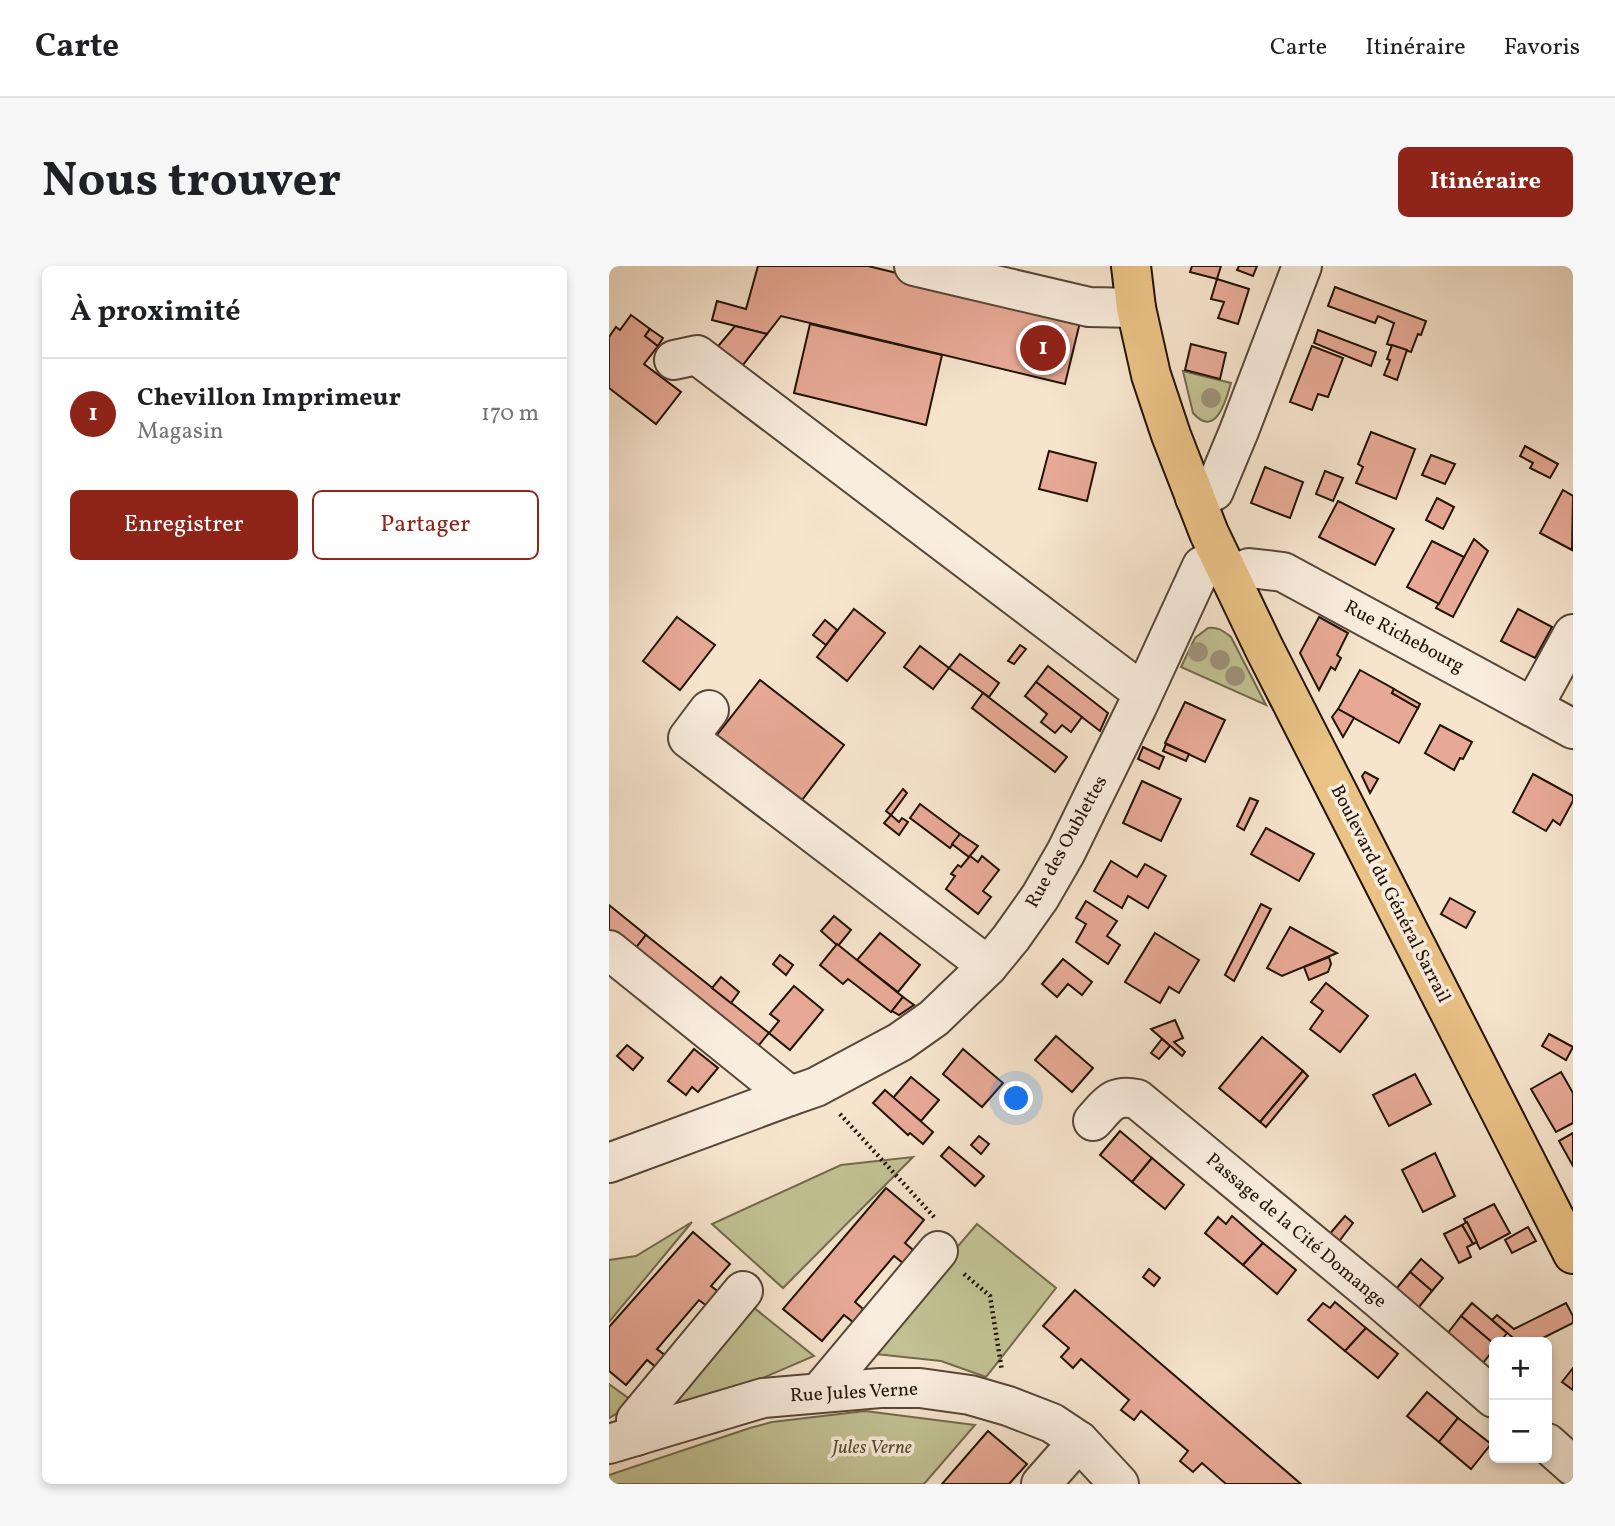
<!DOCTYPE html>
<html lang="fr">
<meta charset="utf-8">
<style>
:root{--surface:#fff;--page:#f6f6f6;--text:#202124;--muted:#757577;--line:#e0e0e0;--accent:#8f2418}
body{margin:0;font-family:Vollkorn,serif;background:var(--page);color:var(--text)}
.controls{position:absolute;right:21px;bottom:21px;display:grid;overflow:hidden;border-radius:10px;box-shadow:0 4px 10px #0003}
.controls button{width:63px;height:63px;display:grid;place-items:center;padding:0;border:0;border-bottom:2px solid var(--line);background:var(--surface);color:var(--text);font:35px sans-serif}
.you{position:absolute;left:408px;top:833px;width:24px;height:24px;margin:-18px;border:5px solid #fff;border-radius:50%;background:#1a73e8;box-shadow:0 0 0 10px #1a73e833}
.badge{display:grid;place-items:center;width:46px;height:46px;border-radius:50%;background:var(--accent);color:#fff;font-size:23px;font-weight:700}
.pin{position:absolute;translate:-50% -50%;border:4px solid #fff;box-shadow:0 2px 7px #0006}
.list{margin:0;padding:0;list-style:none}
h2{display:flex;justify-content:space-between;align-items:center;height:91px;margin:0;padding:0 28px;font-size:30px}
h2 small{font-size:23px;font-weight:400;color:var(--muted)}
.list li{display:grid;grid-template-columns:46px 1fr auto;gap:21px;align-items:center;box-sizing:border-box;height:112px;padding:0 28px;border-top:2px solid var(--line)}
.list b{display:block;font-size:26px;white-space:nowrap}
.list p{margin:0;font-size:23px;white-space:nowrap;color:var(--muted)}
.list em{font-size:23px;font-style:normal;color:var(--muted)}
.actions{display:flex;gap:14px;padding:21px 28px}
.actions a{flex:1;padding:16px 0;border:2px solid var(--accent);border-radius:10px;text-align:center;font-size:24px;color:var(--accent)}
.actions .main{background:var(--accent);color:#fff}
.map{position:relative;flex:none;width:964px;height:1218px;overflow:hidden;border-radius:10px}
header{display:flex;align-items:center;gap:42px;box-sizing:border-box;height:98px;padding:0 35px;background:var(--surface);border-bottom:2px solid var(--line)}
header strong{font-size:33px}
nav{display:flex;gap:38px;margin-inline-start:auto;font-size:24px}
.intro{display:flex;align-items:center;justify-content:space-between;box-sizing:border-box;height:168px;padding:0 42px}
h1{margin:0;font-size:49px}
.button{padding:18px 32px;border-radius:10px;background:var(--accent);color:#fff;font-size:24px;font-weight:700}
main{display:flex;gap:42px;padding:0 42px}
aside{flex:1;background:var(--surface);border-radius:10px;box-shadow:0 4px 10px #0003}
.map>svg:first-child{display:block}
.green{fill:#c2c294;stroke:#726a4d;stroke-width:2}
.building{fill:#e7a996;stroke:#221306;stroke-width:2}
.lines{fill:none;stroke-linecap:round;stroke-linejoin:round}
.minor-casing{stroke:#574738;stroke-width:42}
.major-casing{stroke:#221306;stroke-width:42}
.path{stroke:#221306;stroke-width:4.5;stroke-dasharray:2 3.5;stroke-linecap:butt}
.minor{stroke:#f9edde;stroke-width:38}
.major{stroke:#ebc286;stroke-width:38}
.tree{fill:#a0937b}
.labels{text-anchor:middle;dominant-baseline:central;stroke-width:7;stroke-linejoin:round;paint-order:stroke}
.street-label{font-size:19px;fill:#221306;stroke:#f9edde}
.park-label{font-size:19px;font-style:italic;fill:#5a5038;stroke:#f9edde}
</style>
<header>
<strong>Carte</strong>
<nav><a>Carte</a><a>Itinéraire</a><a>Favoris</a></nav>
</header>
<div class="intro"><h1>Nous trouver</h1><a class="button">Itinéraire</a></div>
<main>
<aside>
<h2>À proximité<small></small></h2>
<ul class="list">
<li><span class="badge">1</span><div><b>Chevillon Imprimeur</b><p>Magasin</p></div><em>170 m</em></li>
</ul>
<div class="actions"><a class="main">Enregistrer</a><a>Partager</a></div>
</aside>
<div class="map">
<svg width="964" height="1218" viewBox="0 0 964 1218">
<rect width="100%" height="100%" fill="#f6e4cd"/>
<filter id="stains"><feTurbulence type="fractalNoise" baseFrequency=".00286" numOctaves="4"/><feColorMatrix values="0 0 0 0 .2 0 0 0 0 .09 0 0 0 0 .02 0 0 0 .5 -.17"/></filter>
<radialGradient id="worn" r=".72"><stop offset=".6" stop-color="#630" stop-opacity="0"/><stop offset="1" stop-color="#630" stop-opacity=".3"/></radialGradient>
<g class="green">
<path d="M574,105L622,117C617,134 607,173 584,147Z"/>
<path d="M599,362C610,361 614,365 622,371L657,439L572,401L586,372Z"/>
<polygon points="304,891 174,1022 103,958 232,899"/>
<polygon points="83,956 0,1056 0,994 27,990"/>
<polygon points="368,958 447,1022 377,1111 332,1095 257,1087"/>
<polygon points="139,1037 205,1090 149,1114 41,1149"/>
<polygon points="0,1118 26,1137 0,1152"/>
<polygon points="256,1145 366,1159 315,1218 0,1218 0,1209 141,1162 163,1156"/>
</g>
<g class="building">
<polygon points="149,0 259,0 472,52 456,118 172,50 158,68 103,54 108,35 137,43"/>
<polygon points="583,0 612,0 608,13 581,6"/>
<polygon points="630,0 648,0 644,10 628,4"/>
<polygon points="608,13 640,23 629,58 609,52 615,36 602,33"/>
<polygon points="726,21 817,55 812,69 809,68 802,86 778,78 785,57 769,50 766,57 719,40"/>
<polygon points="22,49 41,63 36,70 49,80 35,98 72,126 47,158 0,122 0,71 7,61 11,64"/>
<polygon points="201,58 333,89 317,159 185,127"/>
<polygon points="126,60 158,68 130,104 105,85"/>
<polygon points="41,63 54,72 49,80 36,70"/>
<polygon points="709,64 767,86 762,100 705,77"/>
<polygon points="582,78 617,87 611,113 576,104"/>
<polygon points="783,79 798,84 788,114 775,109 781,94 778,93"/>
<polygon points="703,80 734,92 719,131 709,128 703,144 681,136"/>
<polygon points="762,166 806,183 787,233 747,217 754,201 749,198"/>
<polygon points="916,180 949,198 941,212 921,202 924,197 911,190"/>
<polygon points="440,185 487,197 478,235 430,223"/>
<polygon points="822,189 846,198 836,218 813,209"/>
<polygon points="656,201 694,216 681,252 642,237"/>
<polygon points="716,205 734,212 724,235 707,228"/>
<polygon points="954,224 964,230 963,284 931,267"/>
<polygon points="828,232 845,241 834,263 817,254"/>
<polygon points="729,235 785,263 766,299 710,271"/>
<polygon points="865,273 879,285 844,351 827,342"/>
<polygon points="823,275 855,291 830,338 798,321"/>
<polygon points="245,343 276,367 238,415 208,391"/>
<polygon points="909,343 943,361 926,392 892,375"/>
<polygon points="68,351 106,379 71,424 34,395"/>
<polygon points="710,351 739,367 728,389 732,392 726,404 722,401 710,424 691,387"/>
<polygon points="216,354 228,364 217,379 204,369"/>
<polygon points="411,379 417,383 405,398 399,395"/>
<polygon points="311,380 340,402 324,423 295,401"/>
<polygon points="351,388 390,417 380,431 340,402"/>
<polygon points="439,400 499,447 491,465 427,416"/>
<polygon points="751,404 785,423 783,427 809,442 790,477 729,443"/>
<polygon points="151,414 235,479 193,534 108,469"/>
<polygon points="427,416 473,451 462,466 453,459 446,467 432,456 438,448 416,430"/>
<polygon points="785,423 811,438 809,442 783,427"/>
<polygon points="374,427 458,491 446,506 363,442"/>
<polygon points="576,436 616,454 596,496 556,477"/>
<polygon points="729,443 745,452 734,471 723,451"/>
<polygon points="831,459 863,476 854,493 851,492 845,504 816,487"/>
<polygon points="557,478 580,488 577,495 554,485"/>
<polygon points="534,481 555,491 550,503 529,493"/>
<polygon points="756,506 769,513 761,527 753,510"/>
<polygon points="924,508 964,530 964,535 951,559 944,554 937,565 904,546"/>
<polygon points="533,515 572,533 552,575 514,557"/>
<polygon points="294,523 298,527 282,549 277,545"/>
<polygon points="641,532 649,535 635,564 628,560"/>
<polygon points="311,538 351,568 341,582 301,552"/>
<polygon points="282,549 290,556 293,552 299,556 290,569 275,557"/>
<polygon points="657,562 705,588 690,615 642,588"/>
<polygon points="351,568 369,580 360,591 343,578"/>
<polygon points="361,590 369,596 373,590 390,604 374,625 382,631 369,648 337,623 346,610 342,608 349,599 352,601"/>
<polygon points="502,595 528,611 536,598 557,610 539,642 519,630 513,642 485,625"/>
<polygon points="841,632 866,646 857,662 832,648"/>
<polygon points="477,635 508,655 498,670 511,679 499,698 467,676 477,658 467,652"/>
<polygon points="652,638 662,643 625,715 616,709"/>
<polygon points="0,639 37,669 22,688 0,670"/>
<polygon points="225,650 242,664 229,680 212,665"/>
<polygon points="681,661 728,687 673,710 658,702"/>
<polygon points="271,667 311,699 289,726 248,694"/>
<polygon points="546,667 590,694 570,727 560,721 551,737 516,716"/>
<polygon points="37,669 160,767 144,786 22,688"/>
<polygon points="228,678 294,731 282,746 239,713 234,718 211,699"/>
<polygon points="171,689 184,699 177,709 164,698"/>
<polygon points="720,691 722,698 719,706 700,714 695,701"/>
<polygon points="454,693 483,716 473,729 459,718 448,731 433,718"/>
<polygon points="112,711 130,726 122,737 103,722"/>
<polygon points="717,717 759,750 731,786 701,763 714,745 702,736"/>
<polygon points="185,720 214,744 181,784 160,767 170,755 161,748"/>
<polygon points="294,731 305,739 290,749 283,745"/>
<polygon points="566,754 574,772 565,776 576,786 573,790 542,763"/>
<polygon points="940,768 964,781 957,794 933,780"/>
<polygon points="447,770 484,802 463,826 426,794"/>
<polygon points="653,771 694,805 651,856 610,822"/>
<polygon points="553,773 561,780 550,793 542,787"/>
<polygon points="18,779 34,792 24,804 8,790"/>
<polygon points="85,783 109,802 89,826 83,821 77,829 59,815"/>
<polygon points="354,783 394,817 373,841 334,808"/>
<polygon points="694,805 699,810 657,861 651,856"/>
<polygon points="952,806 964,827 964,857 947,866 922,823"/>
<polygon points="806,808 822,838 780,860 764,829"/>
<polygon points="302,811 330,834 312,855 284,832"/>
<polygon points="276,824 324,866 314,878 301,867 299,869 264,837"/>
<polygon points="511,865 543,892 523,916 491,889"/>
<polygon points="964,867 964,900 950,875"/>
<polygon points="370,870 380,878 372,888 362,879"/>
<polygon points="340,881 375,910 366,920 332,890"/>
<polygon points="826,887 846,930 814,946 793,904"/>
<polygon points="543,892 575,919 556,943 523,916"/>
<polygon points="277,922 315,954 296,977 304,984 294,997 285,990 246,1036 254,1043 249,1050 244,1056 235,1049 213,1075 174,1043"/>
<polygon points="885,938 901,967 871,983 855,953"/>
<polygon points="623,950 654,977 634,999 596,967 609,951 617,958"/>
<polygon points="736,950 744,957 728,978 719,970"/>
<polygon points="858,956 868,976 864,978 853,959"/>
<polygon points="853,959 864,978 858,981 862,991 850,997 835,968"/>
<polygon points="919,961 927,975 903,987 896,974"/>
<polygon points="84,966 121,998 102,1020 111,1027 99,1041 90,1034 48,1083 57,1090 48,1102 38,1094 17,1119 0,1105 0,1061"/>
<polygon points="654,977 687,1004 668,1028 634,999"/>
<polygon points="812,993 834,1012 823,1025 801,1006"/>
<polygon points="540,1003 551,1012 545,1020 534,1011"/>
<polygon points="801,1006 823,1025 805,1047 783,1028"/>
<polygon points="466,1024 692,1218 617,1218 593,1197 584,1206 578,1201 571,1195 579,1185 532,1145 525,1154 512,1144 520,1134 472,1093 464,1102 452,1091 460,1082 434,1060"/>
<polygon points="726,1036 757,1062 736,1085 699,1054 714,1037 721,1042"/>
<polygon points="863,1037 898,1067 891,1076 885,1076 885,1078 852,1050"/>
<polygon points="957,1037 964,1050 964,1057 926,1076 909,1076 883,1054 888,1049 905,1063"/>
<polygon points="852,1050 885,1078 885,1083 870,1102 835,1072"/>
<polygon points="757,1062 789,1088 769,1112 736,1085"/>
<polygon points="964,1102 964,1124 953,1116"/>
<polygon points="818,1126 849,1152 830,1176 798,1150"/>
<polygon points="849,1152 882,1178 862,1203 830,1176"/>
<polygon points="379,1165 418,1198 400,1218 333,1218"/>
</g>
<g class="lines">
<g class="minor-casing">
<g id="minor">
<polyline points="305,0 480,41 527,42"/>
<polyline points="65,94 88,89 534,427"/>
<polyline points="586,232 605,225 630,165 693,0"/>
<polyline points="621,311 640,302 674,306 964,463"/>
<polyline points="924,441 964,368"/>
<polyline points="100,444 79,472 379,700"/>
<polyline points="0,684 181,830"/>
<path d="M484,855C499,839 503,828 528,833L769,1032L885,1132"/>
<polyline points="0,897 181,830 207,821 291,776 325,752 379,700 402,672 431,631 457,586 528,441 593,300 611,291"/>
<polyline points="210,1127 329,985"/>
<polyline points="27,1170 27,1154 134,1025"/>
<polyline points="938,1177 964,1200"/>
<polyline points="0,1178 154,1132 271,1122 311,1122 361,1129 399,1140 443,1157 470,1175 510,1218"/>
<polyline points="432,1218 470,1175"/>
</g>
</g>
<g class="major-casing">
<polyline id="major" points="522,0 527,42 542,109 562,169 600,267 655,382 964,988"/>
</g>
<g class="path">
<polyline points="231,848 326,952"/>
<polyline points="355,1008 381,1030 393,1105"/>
</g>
<use href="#minor" class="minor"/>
<use href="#major" class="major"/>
</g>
<g class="tree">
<circle cx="602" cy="132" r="10"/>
<circle cx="589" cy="386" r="10"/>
<circle cx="611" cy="394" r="10"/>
<circle cx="626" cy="410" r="10"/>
</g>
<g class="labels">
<g class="street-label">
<text transform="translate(795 371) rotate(28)">Rue Richebourg</text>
<text transform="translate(458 576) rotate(-61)">Rue des Oublettes</text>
<text transform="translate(781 628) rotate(63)">Boulevard du Général Sarrail</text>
<text transform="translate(687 965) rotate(40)">Passage de la Cité Domange</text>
<text transform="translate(245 1127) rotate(-3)">Rue Jules Verne</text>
</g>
<g class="park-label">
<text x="263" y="1182">Jules Verne</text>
</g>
</g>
<rect width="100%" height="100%" filter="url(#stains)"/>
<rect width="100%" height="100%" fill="url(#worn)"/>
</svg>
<div class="controls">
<button>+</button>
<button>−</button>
</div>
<div class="you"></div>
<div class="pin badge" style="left:434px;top:82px">1</div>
</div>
</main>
